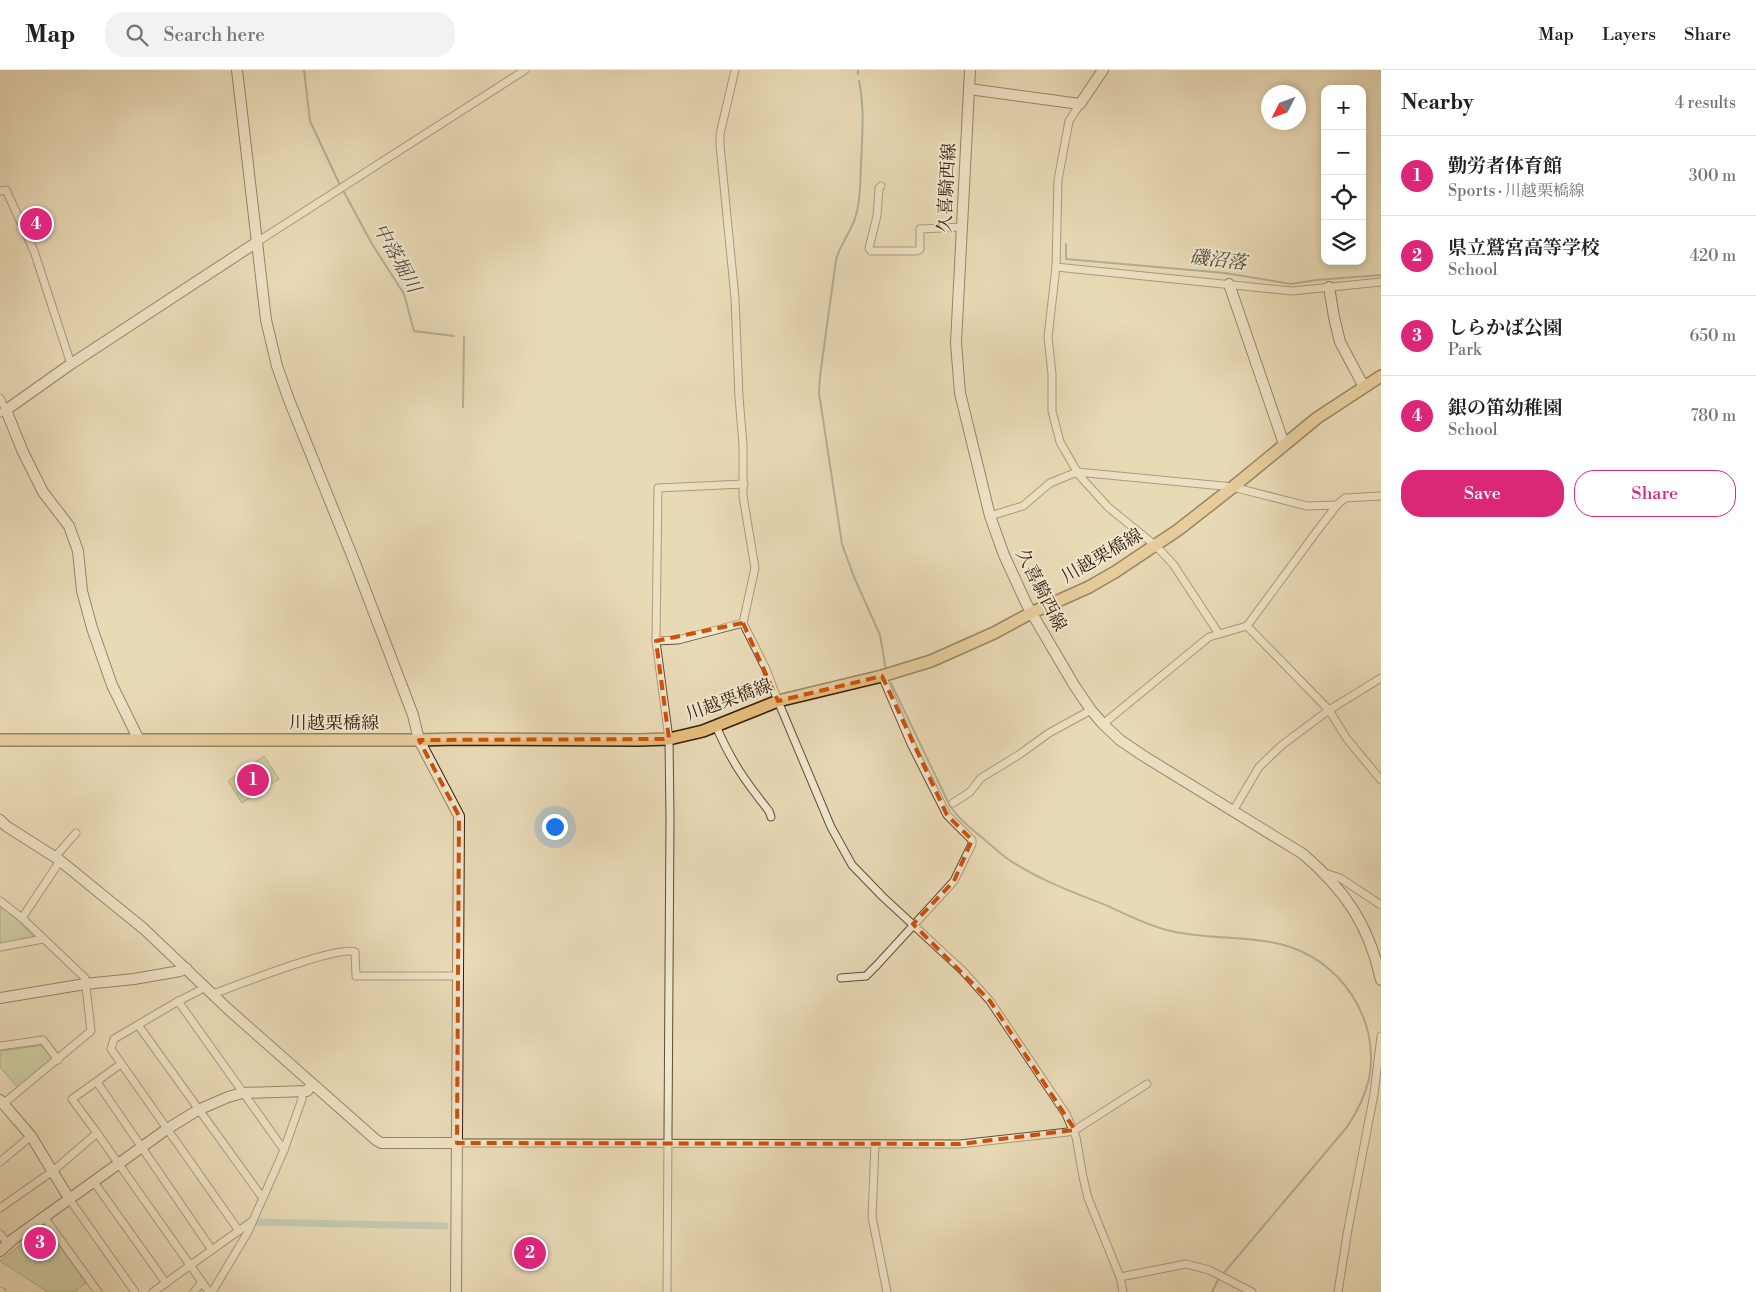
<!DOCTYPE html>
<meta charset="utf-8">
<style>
:root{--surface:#fff;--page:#f2f2f2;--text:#202124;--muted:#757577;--line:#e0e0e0;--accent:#db2777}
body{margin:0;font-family:"Libre Bodoni","Noto Serif JP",serif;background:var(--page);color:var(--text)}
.controls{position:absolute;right:15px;top:15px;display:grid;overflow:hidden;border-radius:10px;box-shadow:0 2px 8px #0003}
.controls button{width:45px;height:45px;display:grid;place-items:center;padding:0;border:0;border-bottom:1px solid var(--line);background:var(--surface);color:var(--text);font:25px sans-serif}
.compass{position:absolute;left:1261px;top:15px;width:45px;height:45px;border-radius:50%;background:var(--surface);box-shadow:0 2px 8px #0003;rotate:228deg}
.you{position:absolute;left:554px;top:756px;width:18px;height:18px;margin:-12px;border:4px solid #fff;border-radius:50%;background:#1a73e8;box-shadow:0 0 0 8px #1a73e833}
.badge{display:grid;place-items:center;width:32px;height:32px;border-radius:50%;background:var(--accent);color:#fff;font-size:16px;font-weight:700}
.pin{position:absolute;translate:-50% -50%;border:2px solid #fff;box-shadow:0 1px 5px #0006}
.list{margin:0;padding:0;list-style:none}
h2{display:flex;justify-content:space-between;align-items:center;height:65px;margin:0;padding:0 20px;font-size:21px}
h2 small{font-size:16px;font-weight:400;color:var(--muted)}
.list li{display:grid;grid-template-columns:32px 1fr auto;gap:15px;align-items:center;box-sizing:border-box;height:80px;padding:0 20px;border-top:1px solid var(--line)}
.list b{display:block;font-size:19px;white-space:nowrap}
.list p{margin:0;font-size:16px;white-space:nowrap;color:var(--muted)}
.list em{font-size:16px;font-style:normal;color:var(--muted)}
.actions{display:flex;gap:10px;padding:15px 20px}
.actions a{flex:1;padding:11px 0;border:1px solid var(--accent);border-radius:20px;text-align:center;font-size:18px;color:var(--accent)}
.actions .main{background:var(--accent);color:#fff}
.icon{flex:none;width:28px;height:28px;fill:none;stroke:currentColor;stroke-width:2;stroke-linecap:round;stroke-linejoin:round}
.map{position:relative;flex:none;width:1381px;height:1222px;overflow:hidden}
header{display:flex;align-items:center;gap:30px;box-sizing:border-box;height:70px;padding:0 25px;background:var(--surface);border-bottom:1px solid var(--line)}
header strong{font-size:24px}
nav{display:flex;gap:28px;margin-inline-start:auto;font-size:18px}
.search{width:350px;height:45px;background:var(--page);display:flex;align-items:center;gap:12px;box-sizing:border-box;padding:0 18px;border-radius:20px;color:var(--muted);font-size:19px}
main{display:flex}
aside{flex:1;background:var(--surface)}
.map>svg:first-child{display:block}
.green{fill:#b4c090;stroke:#756e4e}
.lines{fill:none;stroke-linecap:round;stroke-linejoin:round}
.stream{stroke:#707b70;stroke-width:2}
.canal{stroke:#97bab2;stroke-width:7}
.street-casing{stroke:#634c37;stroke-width:9}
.secondary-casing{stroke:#361d0c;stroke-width:12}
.primary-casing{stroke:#361d0c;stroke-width:14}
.street{stroke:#f1e7d0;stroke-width:7}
.secondary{stroke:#f1e7d0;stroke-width:10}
.primary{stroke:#e4bd7c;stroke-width:11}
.marked{fill:none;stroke:#cd500c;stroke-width:4;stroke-dasharray:10 6;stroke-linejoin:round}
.labels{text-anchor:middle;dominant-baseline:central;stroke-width:4;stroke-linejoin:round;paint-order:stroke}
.street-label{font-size:18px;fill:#361d0c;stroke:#f1e7d0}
.water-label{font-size:19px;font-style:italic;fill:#534c3e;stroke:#f1e7d0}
</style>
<header>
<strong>Map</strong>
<div class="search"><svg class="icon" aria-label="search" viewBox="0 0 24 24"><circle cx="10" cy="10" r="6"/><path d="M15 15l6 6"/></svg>Search here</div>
<nav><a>Map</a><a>Layers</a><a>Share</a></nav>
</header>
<main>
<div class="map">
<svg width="1381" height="1222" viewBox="0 0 1381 1222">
<rect width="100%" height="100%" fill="#e9dab7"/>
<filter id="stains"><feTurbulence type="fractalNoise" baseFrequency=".004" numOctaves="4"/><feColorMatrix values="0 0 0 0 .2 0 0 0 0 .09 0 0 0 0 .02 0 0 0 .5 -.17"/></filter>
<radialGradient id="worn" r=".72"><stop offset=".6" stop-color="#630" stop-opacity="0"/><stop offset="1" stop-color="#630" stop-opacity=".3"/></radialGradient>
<g class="green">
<polygon points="264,686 279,709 242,733 228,711"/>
<polygon points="0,835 19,851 35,868 0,874"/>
<polygon points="43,975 54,990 19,1019 0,997 0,981"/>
<polygon points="45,1155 86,1213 74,1222 48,1222 0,1191"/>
</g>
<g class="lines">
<g class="stream">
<polyline points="304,0 310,51 339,113"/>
<polyline points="858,4 858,0"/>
<path d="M859,11C865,39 862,67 861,95C860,111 861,129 856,145C852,161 840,174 836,190L820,306L819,323L821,336L842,474L854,507L880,565L886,600"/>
<polyline points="344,122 372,174 404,224 414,261 454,266"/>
<polyline points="1066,174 1066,189 1225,203 1291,214 1316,210 1381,205"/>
<polyline points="463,337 464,267"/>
<path d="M891,613L950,736C958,748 968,756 979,765C988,772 996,780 1005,787C1036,809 1073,822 1108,836C1127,845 1147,855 1167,860C1204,870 1243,865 1280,874C1339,888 1381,948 1369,1009C1365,1026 1357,1042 1347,1057L1223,1204"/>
<polyline points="1212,1222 1218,1210"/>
</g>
<polyline class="canal" points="252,1152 445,1156"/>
<g class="street-casing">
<g id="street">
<polyline points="735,0 720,64 720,75 735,228 739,327 743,375 743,426 755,498 743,553 766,599 778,631 831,757 852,795 883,827 963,901 990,931 1066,1044 1076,1067 1083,1107 1088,1128 1120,1207 1123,1222"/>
<polyline points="1080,34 1069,51 1058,110 1056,197 1048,267 1052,304 1052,341 1060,372 1079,405 1108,437 1156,476 1173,494 1219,564"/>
<polyline points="881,116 879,118 877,146 869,178 871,181 917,181 920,179 920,159 962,157"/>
<polyline points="0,121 6,120 34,181 71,294"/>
<polyline points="257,172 525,0"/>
<polyline points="1056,197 1292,221 1381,212"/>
<polyline points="0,328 6,340 0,343"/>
<polyline points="990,446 1023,436 1050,413 1077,402 1233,417 1307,436 1337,435"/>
<polyline points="1247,556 1329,640 1347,669 1381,710"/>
<polyline points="656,571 678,570 743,553"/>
<polyline points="1103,654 1209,567 1247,556 1317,461 1337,435 1345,428 1381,426"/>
<path d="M716,656C731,691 745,711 769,741L771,747"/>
<polyline points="953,733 970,722 981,708 1020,684 1049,663 1091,640"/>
<polyline points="1233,741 1259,697 1282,675 1329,640 1381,608"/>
<polyline points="55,787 76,763"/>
<polyline points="1325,803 1340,808 1381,835"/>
<polyline points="0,831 22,848 85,908 91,961 3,1034"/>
<polyline points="22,848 60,791"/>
<polyline points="0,877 43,869"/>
<polyline points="841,908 866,906 877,895 954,811 972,774 972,770 947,745 912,676 882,606"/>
<polyline points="206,917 175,933 114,969 111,979 239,1161"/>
<path d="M213,924C235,916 338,875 355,882L356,906H458"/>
<polyline points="178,931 284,1080"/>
<polyline points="138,955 262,1127"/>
<polyline points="0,976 43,970 58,990"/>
<polyline points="97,1012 212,1180"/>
<polyline points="97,1063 209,1222"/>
<polyline points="457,1073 960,1074 1068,1062 1075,1060 1147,1014"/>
<polyline points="875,1074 872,1147 887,1222"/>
<polyline points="0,1092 31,1066"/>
<polyline points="94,1112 166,1213"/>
<polyline points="70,1130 135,1222"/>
<polyline points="0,1138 53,1101 97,1063 72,1029 121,994"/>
<polyline points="44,1147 98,1222"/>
<polyline points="0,1164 8,1174"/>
<polyline points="1120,1207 1186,1194 1209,1200 1252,1222"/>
<polyline points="0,1221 2,1222"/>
<polyline points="153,1222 251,1152"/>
<polyline points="194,1222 202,1212"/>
<polyline points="212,1222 248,1162 284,1080 302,1029 302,1022"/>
<polyline points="667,1222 670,747 669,669 656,571 658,418 744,414"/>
<polyline points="1338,1222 1348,1159 1374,1024 1381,966"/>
</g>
</g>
<g class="secondary-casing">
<g id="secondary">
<polyline points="237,0 266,250 277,296 289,330 355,493 413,645 419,670 459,746 456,1222"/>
<path d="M970,0L956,273L960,323L990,446L1004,485L1027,535L1074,615L1091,640L1103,654L1120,670L1142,685L1303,784C1345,820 1369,855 1381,910"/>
<polyline points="969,19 1080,34 1103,0"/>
<polyline points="1229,214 1284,374"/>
<polyline points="1329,217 1334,247 1340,272 1364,317"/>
<polyline points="139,670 112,615 92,558 82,521 78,481 69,456 43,422 23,382 6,340 71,294 257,172"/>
<polyline points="0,750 6,756 58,789 144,859 228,939 376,1070 381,1073 457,1073"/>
<polyline points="0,928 85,914 134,909 180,901 186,898"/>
<polyline points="0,1030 31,1066 70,1130"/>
<polyline points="0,1181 12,1170 167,1059 198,1040 228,1027 242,1023 307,1021 312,1014"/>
</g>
</g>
<g class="primary-casing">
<polyline id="primary" points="0,670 419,670 457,669 638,670 669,669 703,661 778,631 882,606 931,591 994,563 1031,543 1089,517 1115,502 1178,460 1233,417 1317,348 1381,306"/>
</g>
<use href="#street" class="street"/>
<use href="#secondary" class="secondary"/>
<use href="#primary" class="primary"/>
</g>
<path d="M0 0H1381V1222H0ZM743,553L778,631L882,606L947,745L972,770L954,811L913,854L990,931L1075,1060L960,1074L457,1073L459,746L419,670L669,669L656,571Z" fill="#e9dab7" fill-opacity=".55" fill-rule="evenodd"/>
<path class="marked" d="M743,553L778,631L882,606L947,745L972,770L954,811L913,854L990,931L1075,1060L960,1074L457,1073L459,746L419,670L669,669L656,571Z"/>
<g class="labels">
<g class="street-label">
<text transform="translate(947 118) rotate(-87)">久喜騎西線</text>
<text transform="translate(1102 486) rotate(-30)">川越栗橋線</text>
<text transform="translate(1041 520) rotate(63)">久喜騎西線</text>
<text transform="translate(729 630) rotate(-20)">川越栗橋線</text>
<text x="334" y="653">川越栗橋線</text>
</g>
<g class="water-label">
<text transform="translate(397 188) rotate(61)">中落堀川</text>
<text transform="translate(1218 190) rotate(7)">磯沼落</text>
</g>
</g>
<rect width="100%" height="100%" filter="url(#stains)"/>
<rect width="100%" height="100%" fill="url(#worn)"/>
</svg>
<div class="controls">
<button>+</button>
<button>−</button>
<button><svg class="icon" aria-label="locate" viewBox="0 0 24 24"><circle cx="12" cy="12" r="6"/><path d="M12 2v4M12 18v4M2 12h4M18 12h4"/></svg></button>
<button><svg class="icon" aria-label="layers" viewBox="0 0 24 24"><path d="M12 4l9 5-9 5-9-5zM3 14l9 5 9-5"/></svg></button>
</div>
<svg class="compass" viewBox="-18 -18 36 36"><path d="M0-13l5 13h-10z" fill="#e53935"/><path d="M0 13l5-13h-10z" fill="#757577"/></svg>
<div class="you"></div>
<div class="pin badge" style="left:253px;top:710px">1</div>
<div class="pin badge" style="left:530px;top:1183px">2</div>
<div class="pin badge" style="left:40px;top:1173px">3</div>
<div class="pin badge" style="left:36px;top:154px">4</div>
</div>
<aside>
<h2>Nearby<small>4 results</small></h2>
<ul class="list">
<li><span class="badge">1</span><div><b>勤労者体育館</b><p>Sports · 川越栗橋線</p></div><em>300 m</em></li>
<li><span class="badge">2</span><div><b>県立鷲宮高等学校</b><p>School</p></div><em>420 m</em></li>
<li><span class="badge">3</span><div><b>しらかば公園</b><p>Park</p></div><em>650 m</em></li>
<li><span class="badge">4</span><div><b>銀の笛幼稚園</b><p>School</p></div><em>780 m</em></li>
</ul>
<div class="actions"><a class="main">Save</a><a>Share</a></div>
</aside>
</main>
